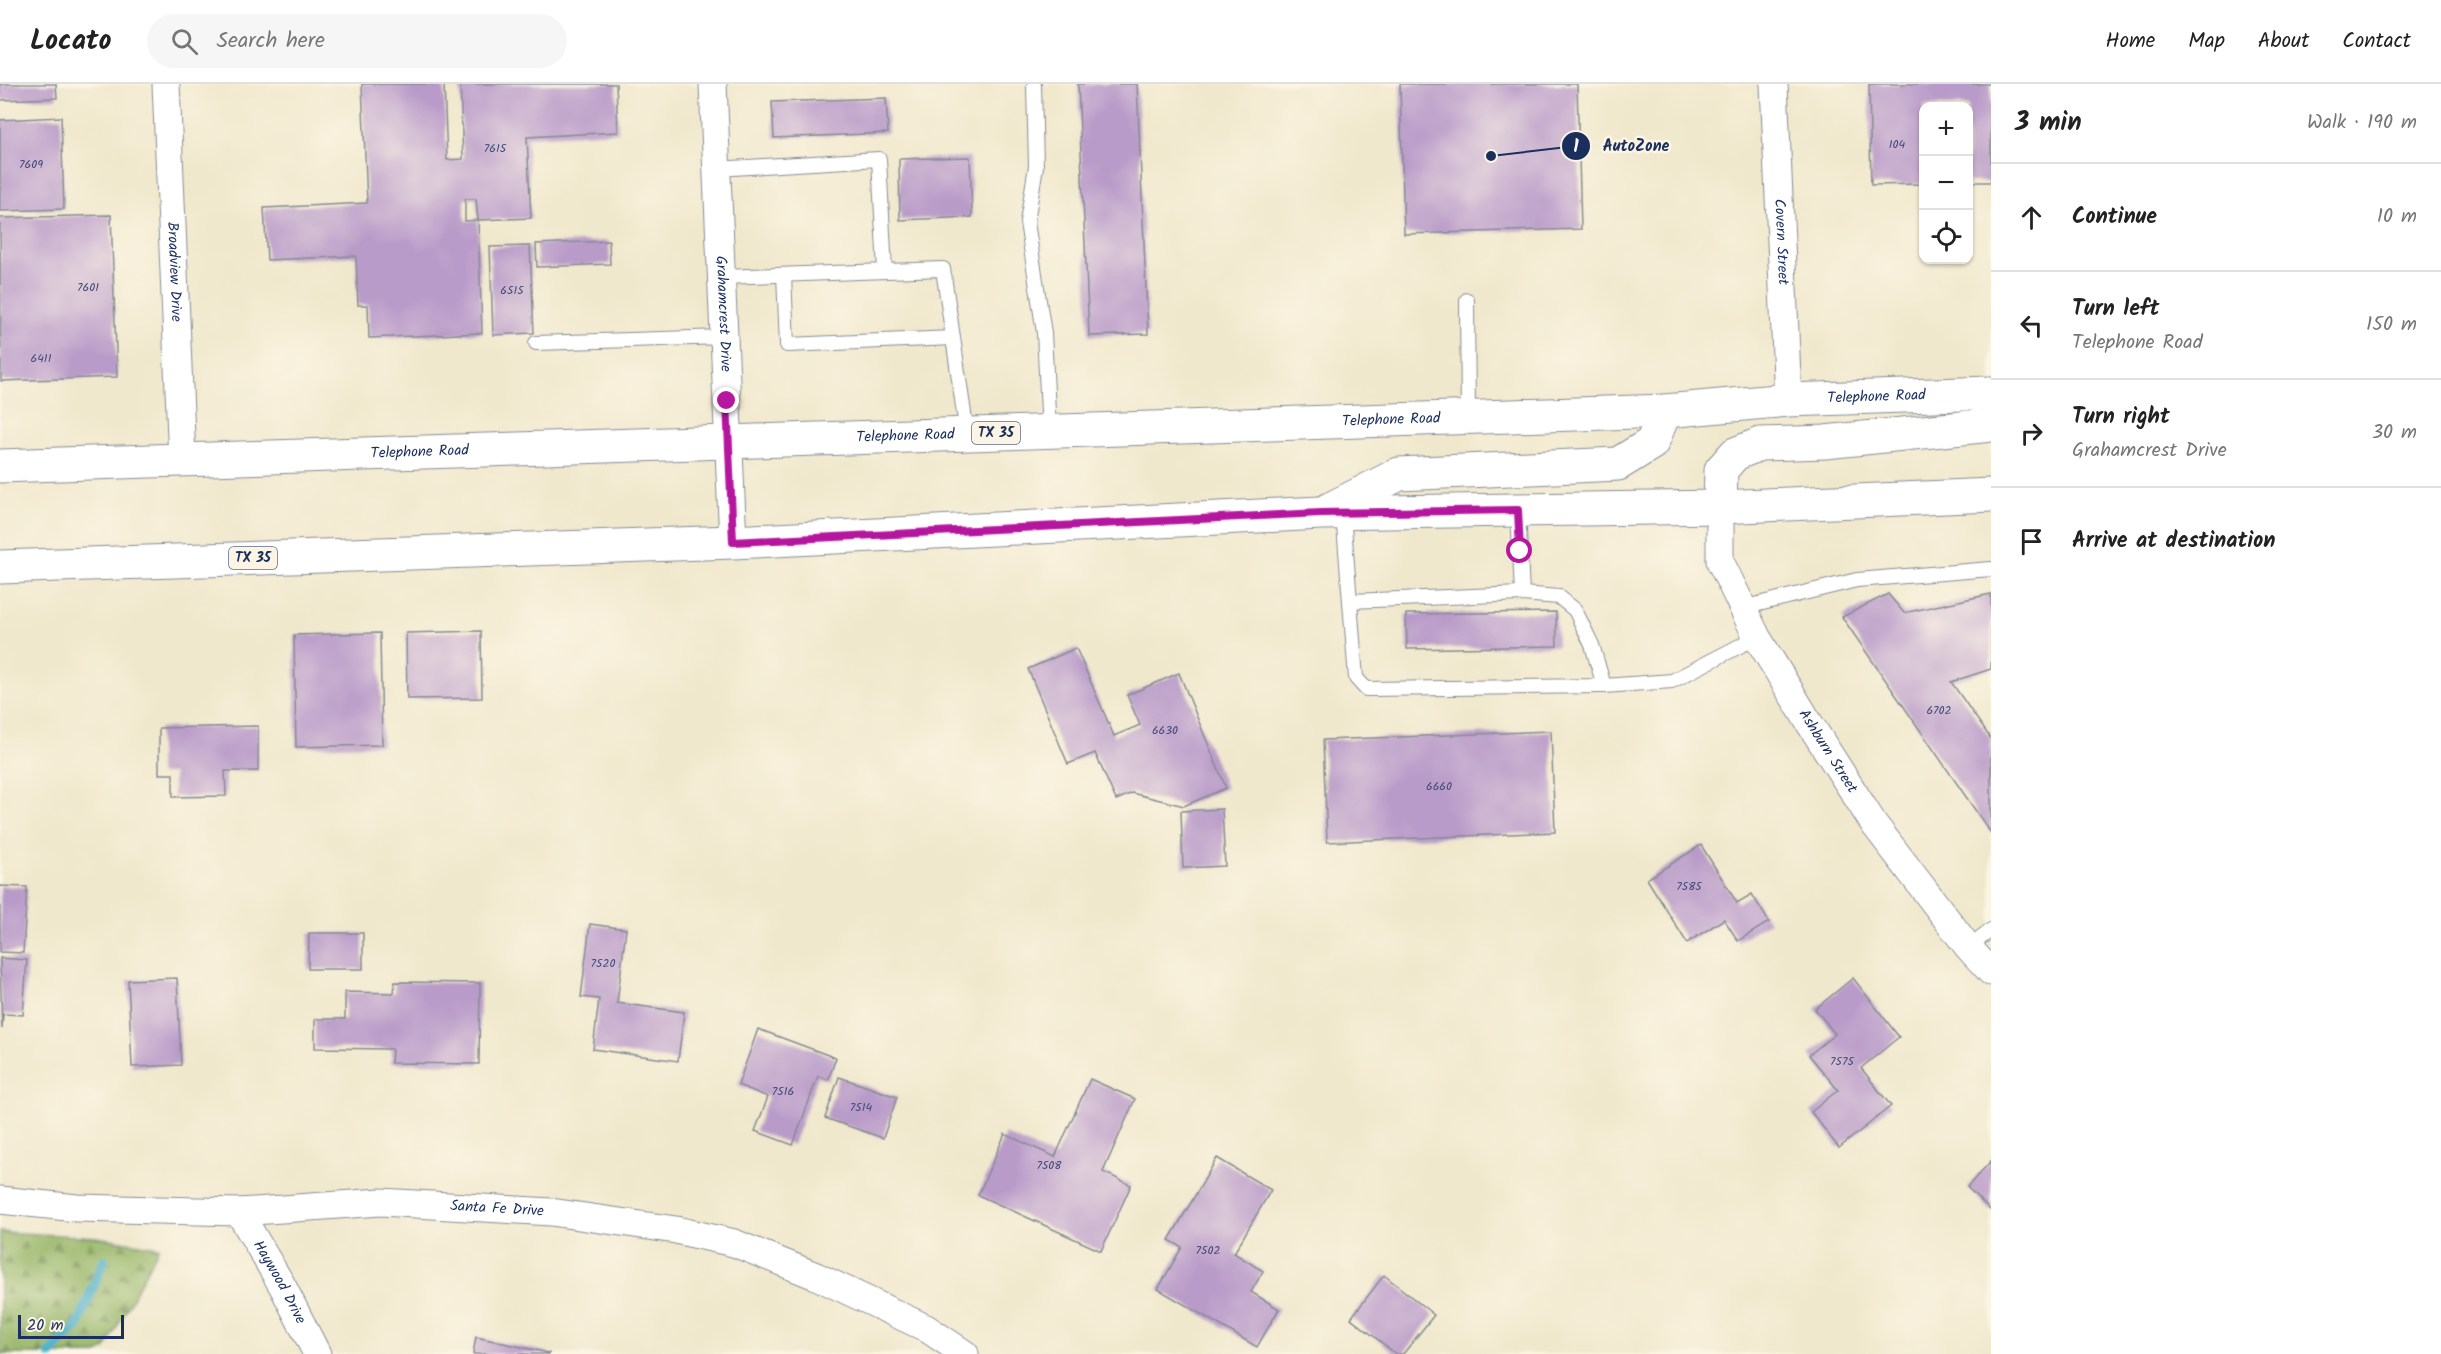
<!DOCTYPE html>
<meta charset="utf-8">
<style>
:root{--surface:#fff;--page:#f6f6f6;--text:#222;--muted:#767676;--line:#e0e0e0}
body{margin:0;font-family:Kalam,sans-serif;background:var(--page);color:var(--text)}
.controls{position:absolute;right:18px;top:18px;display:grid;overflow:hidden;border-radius:12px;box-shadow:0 2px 4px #0004}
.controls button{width:54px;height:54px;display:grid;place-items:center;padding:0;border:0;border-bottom:2px solid var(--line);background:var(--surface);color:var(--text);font:30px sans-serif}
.scale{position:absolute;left:18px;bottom:15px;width:106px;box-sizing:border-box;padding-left:6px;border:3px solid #1b2f5e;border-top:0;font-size:16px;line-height:21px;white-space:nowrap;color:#1b2f5e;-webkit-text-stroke:4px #fcf5e5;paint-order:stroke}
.stop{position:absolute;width:18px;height:18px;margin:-14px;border:4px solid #b5179e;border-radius:50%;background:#fff}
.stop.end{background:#b5179e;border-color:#fff;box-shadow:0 2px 6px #0008}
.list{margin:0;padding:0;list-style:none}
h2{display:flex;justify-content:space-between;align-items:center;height:78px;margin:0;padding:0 24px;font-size:26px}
h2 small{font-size:20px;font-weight:400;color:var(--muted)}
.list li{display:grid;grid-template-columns:39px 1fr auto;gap:18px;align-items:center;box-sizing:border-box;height:108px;padding:0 24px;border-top:2px solid var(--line)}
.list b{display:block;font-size:22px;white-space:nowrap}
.list p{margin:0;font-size:20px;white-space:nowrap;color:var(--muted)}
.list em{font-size:20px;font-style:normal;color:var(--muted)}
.icon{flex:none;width:33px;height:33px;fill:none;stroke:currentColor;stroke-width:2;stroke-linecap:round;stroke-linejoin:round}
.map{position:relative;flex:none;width:1991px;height:1270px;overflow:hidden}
header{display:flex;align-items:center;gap:36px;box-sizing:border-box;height:84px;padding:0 30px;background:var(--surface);border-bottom:2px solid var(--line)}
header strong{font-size:28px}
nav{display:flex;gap:33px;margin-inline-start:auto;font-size:21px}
.search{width:420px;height:54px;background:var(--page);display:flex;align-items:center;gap:15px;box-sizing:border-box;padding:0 21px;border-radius:33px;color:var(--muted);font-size:22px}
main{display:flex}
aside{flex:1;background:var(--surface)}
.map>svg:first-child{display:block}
.forest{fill:url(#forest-firs);stroke:#5a7364;stroke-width:1.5}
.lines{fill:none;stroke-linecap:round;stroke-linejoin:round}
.stream{stroke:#47aec7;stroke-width:10}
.building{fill:#b99bc9;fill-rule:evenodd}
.service-casing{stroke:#868c95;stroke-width:16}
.minor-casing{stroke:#868c95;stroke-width:29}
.primary-casing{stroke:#868c95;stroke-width:35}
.service{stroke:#fff;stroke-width:14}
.minor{stroke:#fff;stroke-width:27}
.primary{stroke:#fff;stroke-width:33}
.route{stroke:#b5179e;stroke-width:8}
.labels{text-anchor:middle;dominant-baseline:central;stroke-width:5;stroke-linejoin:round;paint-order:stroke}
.number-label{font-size:12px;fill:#424a79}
.shield{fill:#fcf5e5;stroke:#5e6a86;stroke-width:1.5}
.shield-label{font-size:14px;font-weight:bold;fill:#1b2f5e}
.street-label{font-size:15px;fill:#1b2f5e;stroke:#fcf5e5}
.leader{fill:none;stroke:#1b2f5e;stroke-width:2}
.callout-dot{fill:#1b2f5e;stroke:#fcf5e5;stroke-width:2}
.mark-label{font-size:18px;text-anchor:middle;font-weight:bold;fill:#fff}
.callout-label{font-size:16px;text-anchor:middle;font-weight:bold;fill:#1b2f5e;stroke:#fcf5e5;stroke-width:5;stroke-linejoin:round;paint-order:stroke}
</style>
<header>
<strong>Locato</strong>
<div class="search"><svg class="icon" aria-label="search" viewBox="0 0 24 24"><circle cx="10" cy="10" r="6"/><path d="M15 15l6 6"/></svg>Search here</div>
<nav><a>Home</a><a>Map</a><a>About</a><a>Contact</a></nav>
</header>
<main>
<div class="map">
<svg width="1991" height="1270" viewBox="0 0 1991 1270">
<defs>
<pattern id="forest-firs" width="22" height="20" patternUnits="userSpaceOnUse" patternTransform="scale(1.5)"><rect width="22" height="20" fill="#98b769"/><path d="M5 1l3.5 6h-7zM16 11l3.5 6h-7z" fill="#7b955a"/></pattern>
</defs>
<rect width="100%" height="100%" fill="#fcf5e5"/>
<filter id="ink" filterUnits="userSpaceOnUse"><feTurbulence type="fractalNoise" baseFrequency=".0167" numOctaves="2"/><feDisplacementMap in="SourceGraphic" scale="12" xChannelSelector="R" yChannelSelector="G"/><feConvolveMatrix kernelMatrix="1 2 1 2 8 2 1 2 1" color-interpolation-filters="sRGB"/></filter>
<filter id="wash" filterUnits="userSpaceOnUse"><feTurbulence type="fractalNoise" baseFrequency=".008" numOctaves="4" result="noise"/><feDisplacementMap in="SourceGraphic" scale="24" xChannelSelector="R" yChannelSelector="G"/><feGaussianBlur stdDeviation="1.35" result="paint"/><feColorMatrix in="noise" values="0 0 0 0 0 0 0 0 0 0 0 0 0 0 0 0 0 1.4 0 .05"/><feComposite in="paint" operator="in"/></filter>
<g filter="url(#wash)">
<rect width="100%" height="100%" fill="#f0e8cc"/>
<polygon class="forest" points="0,1148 96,1153 159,1163 106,1264 97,1270 0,1270"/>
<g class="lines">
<polyline class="stream" points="50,1270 78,1241 104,1176"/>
</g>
<g id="blocks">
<g class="building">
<polygon points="0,0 56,0 57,14 0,16"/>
<path d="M362,0H444L447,76L463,75L460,0H616L618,48L527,53L531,134L478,136L482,249L369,254L368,221H358L356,172L267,176L264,124L367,119ZM465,115H476L478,136L465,137Z"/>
<polygon points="1078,0 1137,0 1148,250 1089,252"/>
<polygon points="1400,0 1577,0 1581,145 1404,150"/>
<polygon points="1869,0 1991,0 1991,98 1968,98 1968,22 1924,22 1924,100 1871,101"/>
<polygon points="886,14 888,49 774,54 772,18"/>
<polygon points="61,33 64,125 0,127 0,36"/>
<polygon points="970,73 972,133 900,136 899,75"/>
<polygon points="111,131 117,293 1,297 0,134"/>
<polygon points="609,157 610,180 537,183 536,160"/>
<polygon points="530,162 534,249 493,251 490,163"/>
<polygon points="1888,510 1904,529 1991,510 1991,585 1951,598 1991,655 1991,749 1842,533"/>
<polygon points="1556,528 1557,562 1407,565 1406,530"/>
<polygon points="481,547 482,614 407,615 406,549"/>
<polygon points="380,549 382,661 296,663 294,551"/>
<polygon points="1076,564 1114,652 1140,641 1127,611 1179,589 1226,704 1184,722 1132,709 1116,716 1095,669 1068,680 1028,585"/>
<polygon points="258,642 258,687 225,687 226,712 173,713 173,690 159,690 159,644"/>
<polygon points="1551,647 1555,748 1327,758 1323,656"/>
<polygon points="1222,725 1225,782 1183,784 1181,727"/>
<polygon points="1701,761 1737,819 1752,810 1769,838 1738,857 1724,835 1687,859 1647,795"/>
<polygon points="0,802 27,803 23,869 0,868"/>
<polygon points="590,840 626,845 617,919 684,928 678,977 593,965 599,915 581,913"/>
<polygon points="309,849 363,849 363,885 308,885"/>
<polygon points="0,874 27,876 23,931 3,930 2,945"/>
<polygon points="177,894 181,981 132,983 128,896"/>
<polygon points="1853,894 1899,953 1861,984 1891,1022 1839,1064 1811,1028 1838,1006 1809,971 1835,950 1815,925"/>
<polygon points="395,898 480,899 479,980 391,979 392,965 315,964 315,935 345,935 345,908 394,909"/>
<polygon points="758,945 836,974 828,996 818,992 793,1061 755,1047 768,1013 738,1001"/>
<polygon points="839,993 897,1013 883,1054 825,1034"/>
<polygon points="1090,995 1135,1015 1103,1088 1131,1101 1101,1167 978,1111 1005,1050 1055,1073"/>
<polygon points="1217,1074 1271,1106 1234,1169 1263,1187 1251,1208 1279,1225 1257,1263 1158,1205 1182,1163 1169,1156"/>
<polygon points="1991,1077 1991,1127 1967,1103"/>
<polygon points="1384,1191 1434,1231 1403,1270 1396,1270 1351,1234"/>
<polygon points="476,1253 549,1269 549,1270 473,1270"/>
</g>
</g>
</g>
<g filter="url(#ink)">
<use href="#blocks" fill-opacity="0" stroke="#868c95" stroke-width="1.5"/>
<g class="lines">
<g class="service-casing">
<g id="service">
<polyline points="1034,1 1036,82 1027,138 1044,249 1049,348"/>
<polyline points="716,85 879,75 885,187"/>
<polyline points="784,191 787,261 953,254"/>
<polyline points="722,193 943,185 967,350"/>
<polyline points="1467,216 1468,334"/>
<polyline points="536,259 724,253"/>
<polyline points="1518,426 1522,510"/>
<polyline points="1343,429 1356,594 1366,605 1604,602 1672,597 1757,553"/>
<polyline points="1350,517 1522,510 1559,513 1575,526 1592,561 1604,602"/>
<polyline points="1742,524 1857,496 1991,485"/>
<polyline points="1968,863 1991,846"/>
</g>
</g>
<g class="minor-casing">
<g id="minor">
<path id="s1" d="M166,0L182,376"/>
<path id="s2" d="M713,0L733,458"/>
<path id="s3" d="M1774,0L1788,316"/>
<path id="s4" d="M1720,423V477L1757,553L1810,640L1874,740L1968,863L1991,888"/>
<path id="s5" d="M0,1116L77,1124L239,1128L381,1118L551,1128L676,1146L734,1159L816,1192L926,1244L965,1270"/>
<path id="s6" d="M239,1128L283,1203L317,1270"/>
</g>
</g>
<g class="primary-casing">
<g id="primary">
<path id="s7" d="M0,382L1665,327L1788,316L1991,309"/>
<polyline points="1720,423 1721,386 1735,370 1760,360 1825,358 1991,341"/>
<polyline points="1328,426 1399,390 1618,380 1652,359 1665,327"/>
<polyline points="0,483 733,458 1321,429 1720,423 1991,411"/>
</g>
</g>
<use href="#service" class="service"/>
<use href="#minor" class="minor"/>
<use href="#primary" class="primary"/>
</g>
</g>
<g class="lines" filter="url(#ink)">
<polyline class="route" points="727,317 733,458 1321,429 1518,426 1520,467"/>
</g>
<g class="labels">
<g class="number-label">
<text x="1897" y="60">104</text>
<text x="495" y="64">7615</text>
<text x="31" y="80">7609</text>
<text x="88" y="203">7601</text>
<text x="512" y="206">6515</text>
<text x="41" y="274">6411</text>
<text x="1939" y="626">6702</text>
<text x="1165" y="646">6630</text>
<text x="1439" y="702">6660</text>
<text x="1689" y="802">7585</text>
<text x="603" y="879">7520</text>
<text x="1842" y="977">7575</text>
<text x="783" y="1007">7516</text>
<text x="861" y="1023">7514</text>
<text x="1049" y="1081">7508</text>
<text x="1208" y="1166">7502</text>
</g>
<g class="shield">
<rect x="972" y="338" width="48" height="22" rx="4.5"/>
<rect x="229" y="463" width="48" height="22" rx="4.5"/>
</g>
<g class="shield-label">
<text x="996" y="349">TX 35</text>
<text x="253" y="474">TX 35</text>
</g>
<g class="street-label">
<text stroke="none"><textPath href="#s3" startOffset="158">Covern Street</textPath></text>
<text stroke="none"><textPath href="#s1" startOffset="188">Broadview Drive</textPath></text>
<text stroke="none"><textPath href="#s2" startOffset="230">Grahamcrest Drive</textPath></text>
<text stroke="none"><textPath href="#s7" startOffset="1878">Telephone Road</textPath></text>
<text stroke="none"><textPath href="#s7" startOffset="1392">Telephone Road</textPath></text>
<text stroke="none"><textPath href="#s7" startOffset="906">Telephone Road</textPath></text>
<text stroke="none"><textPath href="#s7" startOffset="420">Telephone Road</textPath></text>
<text stroke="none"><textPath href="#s4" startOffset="273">Ashburn Street</textPath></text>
<text stroke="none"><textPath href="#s5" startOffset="498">Santa Fe Drive</textPath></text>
<text stroke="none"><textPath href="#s6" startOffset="81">Haywood Drive</textPath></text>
</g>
</g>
<path class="leader" d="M1491 72L1576 62"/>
<g class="callout-dot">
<circle cx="1491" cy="72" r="6"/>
<circle cx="1576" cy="62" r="15"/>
</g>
<g class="mark-label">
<text x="1576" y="68">1</text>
</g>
<g class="callout-label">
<text x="1636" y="67">AutoZone</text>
</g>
</svg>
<div class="controls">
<button>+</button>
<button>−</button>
<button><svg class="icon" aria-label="locate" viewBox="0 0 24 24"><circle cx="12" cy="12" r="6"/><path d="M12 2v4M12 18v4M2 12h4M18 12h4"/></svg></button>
</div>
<div class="scale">20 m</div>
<div class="stop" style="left:1520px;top:467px"></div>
<div class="stop end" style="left:727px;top:317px"></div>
</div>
<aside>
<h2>3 min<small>Walk · 190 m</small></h2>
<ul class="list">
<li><svg class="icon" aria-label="ahead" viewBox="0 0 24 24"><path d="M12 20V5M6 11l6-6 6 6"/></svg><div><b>Continue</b></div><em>10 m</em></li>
<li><svg class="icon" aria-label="left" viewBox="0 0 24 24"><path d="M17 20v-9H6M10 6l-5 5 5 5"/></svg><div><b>Turn left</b><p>Telephone Road</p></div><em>150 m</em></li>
<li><svg class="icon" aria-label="right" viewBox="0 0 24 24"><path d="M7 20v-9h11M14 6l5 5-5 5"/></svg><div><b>Turn right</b><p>Grahamcrest Drive</p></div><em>30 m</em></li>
<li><svg class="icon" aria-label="arrive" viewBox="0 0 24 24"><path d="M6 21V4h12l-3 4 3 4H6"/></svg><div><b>Arrive at destination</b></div></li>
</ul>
</aside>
</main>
